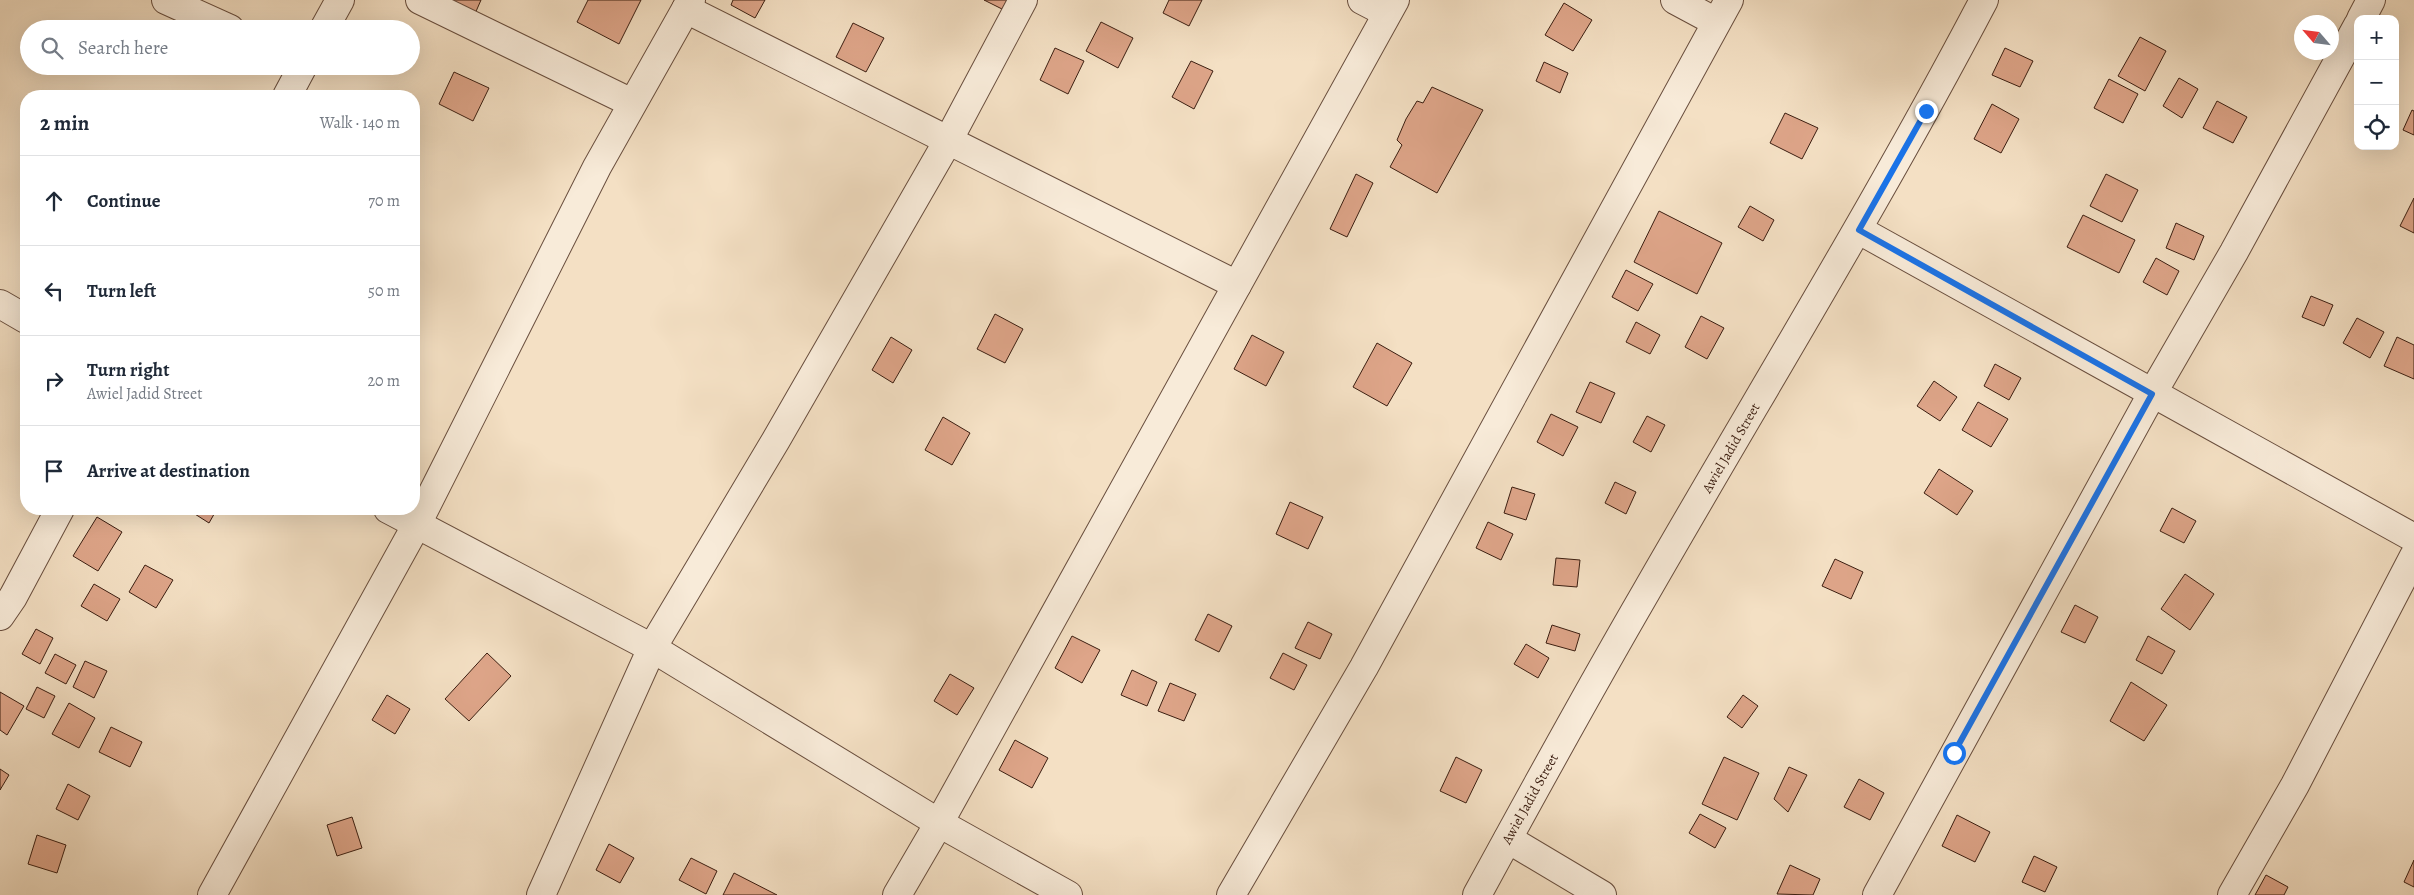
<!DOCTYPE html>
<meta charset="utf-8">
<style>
:root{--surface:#fff;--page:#f6f6f7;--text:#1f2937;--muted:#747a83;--line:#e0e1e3}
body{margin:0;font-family:Alegreya,serif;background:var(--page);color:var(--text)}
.controls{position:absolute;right:15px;top:15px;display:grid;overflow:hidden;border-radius:10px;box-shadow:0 5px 20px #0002}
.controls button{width:45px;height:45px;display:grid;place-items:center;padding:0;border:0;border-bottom:1px solid var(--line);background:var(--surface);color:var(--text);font:25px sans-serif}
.compass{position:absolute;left:2294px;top:15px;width:45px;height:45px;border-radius:50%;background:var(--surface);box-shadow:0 5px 20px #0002;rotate:298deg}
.stop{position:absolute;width:15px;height:15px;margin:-11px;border:4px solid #1a73e8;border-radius:50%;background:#fff}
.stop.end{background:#1a73e8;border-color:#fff;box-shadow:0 1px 5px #0008}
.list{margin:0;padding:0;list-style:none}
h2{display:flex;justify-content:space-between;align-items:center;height:65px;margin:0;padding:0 20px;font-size:21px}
h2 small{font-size:16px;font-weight:400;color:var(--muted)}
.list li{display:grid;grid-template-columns:32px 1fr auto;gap:15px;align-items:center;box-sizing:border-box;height:90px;padding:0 20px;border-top:1px solid var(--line)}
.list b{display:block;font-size:19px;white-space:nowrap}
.list p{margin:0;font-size:16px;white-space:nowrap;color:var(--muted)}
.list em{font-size:16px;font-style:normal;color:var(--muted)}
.icon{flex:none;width:28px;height:28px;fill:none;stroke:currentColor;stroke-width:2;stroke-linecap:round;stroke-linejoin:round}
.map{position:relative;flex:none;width:2414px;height:895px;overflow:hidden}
.search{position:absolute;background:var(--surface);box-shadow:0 5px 20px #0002;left:20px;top:20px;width:400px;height:55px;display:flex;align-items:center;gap:12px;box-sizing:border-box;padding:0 18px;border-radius:28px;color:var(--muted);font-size:19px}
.panel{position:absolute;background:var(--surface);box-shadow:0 5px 20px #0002;left:20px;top:90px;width:400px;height:425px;border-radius:20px}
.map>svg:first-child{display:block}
.building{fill:#dea589;stroke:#3b1e11}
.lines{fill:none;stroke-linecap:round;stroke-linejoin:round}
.minor-casing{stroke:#694e3e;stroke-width:30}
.tertiary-casing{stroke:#694e3e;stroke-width:30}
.minor{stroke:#f8ebd9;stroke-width:28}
.tertiary{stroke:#f8ebd9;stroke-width:28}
.route{stroke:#1a73e8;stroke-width:6}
.labels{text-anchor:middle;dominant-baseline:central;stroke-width:4.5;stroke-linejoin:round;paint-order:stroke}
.street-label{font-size:14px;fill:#3b1e11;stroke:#f8ebd9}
</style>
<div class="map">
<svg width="2414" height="895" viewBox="0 0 2414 895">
<rect width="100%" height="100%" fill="#f4e0c4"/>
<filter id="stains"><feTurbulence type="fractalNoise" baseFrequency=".004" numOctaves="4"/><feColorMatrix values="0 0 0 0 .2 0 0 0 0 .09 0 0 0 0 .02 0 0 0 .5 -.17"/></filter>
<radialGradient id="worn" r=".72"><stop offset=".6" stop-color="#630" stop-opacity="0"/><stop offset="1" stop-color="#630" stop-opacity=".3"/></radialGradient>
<g class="building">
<polygon points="450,0 481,0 474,16"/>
<polygon points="588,0 641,0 619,44 577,22"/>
<polygon points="733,0 765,0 755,18 731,5"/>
<polygon points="984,0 1007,0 1002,9"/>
<polygon points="1169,0 1202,0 1189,26 1163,13"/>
<polygon points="1564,3 1592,20 1573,51 1545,35"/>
<polygon points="1101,22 1133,38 1118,68 1086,51"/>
<polygon points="853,23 884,38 866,72 836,57"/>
<polygon points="2140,37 2166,51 2145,91 2118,76"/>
<polygon points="1055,48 1084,61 1068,94 1040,80"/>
<polygon points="2005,48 2033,61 2020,87 1992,75"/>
<polygon points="1191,61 1213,71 1194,109 1172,97"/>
<polygon points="1544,62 1568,73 1560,93 1536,81"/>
<polygon points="454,72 489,88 473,121 439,104"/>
<polygon points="2179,78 2198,89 2182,118 2163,106"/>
<polygon points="2109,79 2138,94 2123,123 2094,108"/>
<polygon points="1432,87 1483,110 1437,193 1390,167 1402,145 1397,140 1406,119 1417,101 1423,103"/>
<polygon points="2217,101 2247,117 2233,143 2203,128"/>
<polygon points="1992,104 2019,119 2001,153 1974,139"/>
<polygon points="2412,110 2414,111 2414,135 2403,130"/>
<polygon points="1785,113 1818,128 1802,159 1770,143"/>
<polygon points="1356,174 1373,183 1347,237 1330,229"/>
<polygon points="2106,174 2138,190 2122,222 2090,206"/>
<polygon points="2414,198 2414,233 2400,226"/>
<polygon points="1750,206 1774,220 1763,241 1738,227"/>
<polygon points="1659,211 1722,243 1697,294 1634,262"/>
<polygon points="2083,215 2135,240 2119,273 2067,247"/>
<polygon points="2176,223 2204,236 2194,260 2166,248"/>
<polygon points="2156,258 2179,271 2167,295 2143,282"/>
<polygon points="1626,270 1653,284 1638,311 1612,297"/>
<polygon points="2311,296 2333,305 2324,326 2302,317"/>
<polygon points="995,314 1023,329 1005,363 977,349"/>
<polygon points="1701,316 1724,328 1707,359 1685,347"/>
<polygon points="2357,318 2384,332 2370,358 2343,343"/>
<polygon points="1636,322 1660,335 1650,354 1626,342"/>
<polygon points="1252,335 1284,352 1266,386 1234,369"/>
<polygon points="891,337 912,350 893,383 872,370"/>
<polygon points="2397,337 2414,345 2414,379 2384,366"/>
<polygon points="1377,343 1412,363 1387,406 1353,387"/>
<polygon points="1995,364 2021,378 2009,400 1984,386"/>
<polygon points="1934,381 1957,397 1940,421 1917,406"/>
<polygon points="1590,382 1615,393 1601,423 1576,412"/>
<polygon points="1978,402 2008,419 1991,447 1962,430"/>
<polygon points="1551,414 1578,427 1563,456 1537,442"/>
<polygon points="1647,416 1665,425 1651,452 1633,442"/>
<polygon points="943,417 970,433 952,465 925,450"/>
<polygon points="1939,469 1973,491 1957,515 1924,493"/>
<polygon points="1615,482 1636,492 1626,514 1605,503"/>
<polygon points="1512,487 1535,494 1526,520 1504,513"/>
<polygon points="1290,502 1323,517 1308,549 1276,534"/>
<polygon points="2172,508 2196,521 2184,543 2160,531"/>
<polygon points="187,509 217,509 209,523"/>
<polygon points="97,517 122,532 98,571 73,556"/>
<polygon points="1488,522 1513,534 1501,560 1476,548"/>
<polygon points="1556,558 1580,560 1577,587 1553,585"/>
<polygon points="1835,559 1863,572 1851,599 1822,586"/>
<polygon points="145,565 173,580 156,608 129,592"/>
<polygon points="2185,574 2214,594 2190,630 2161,609"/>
<polygon points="94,584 120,599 107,621 81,606"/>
<polygon points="2075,605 2098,617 2085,643 2061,632"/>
<polygon points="1208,614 1232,626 1219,652 1195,640"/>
<polygon points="1308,622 1332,634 1320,659 1295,648"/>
<polygon points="1552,625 1580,634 1575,651 1546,643"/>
<polygon points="36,629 53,638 40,664 22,654"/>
<polygon points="1072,636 1100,650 1082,683 1055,668"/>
<polygon points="2148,636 2175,651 2162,674 2136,660"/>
<polygon points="1526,644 1549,658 1538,678 1514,664"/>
<polygon points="487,653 511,676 469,721 445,699"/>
<polygon points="1283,653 1307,665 1294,690 1270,678"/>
<polygon points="55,654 76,665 66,684 45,673"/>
<polygon points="85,661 107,671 94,698 73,687"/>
<polygon points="1132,670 1157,682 1147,706 1121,695"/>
<polygon points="950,674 974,688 957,715 934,701"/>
<polygon points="2131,682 2167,705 2144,741 2110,721"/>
<polygon points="1170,683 1196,694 1184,721 1158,711"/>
<polygon points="37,687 55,696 44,718 26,709"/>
<polygon points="0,692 24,706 7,735 0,730"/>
<polygon points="387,695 410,709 395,734 372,720"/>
<polygon points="1743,695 1758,706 1742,728 1727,717"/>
<polygon points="69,703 95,718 79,748 52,734"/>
<polygon points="111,727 142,742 130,767 99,752"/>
<polygon points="1015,740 1048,758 1032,788 999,770"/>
<polygon points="1456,757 1482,770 1466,803 1440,791"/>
<polygon points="1724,757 1759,773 1737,820 1702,804"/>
<polygon points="1789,767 1807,775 1788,812 1774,799"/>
<polygon points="0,769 9,775 0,790"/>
<polygon points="1859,779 1884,793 1870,820 1844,807"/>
<polygon points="68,784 90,796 78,820 56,809"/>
<polygon points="1700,814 1726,828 1715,848 1689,833"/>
<polygon points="1957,815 1990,832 1975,862 1942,846"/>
<polygon points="352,817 362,848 337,856 327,825"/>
<polygon points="37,835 66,845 57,873 28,864"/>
<polygon points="609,844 634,858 620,883 596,870"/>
<polygon points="2034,856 2057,867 2045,892 2022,882"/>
<polygon points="691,858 717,871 706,894 679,880"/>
<polygon points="2414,860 2414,887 2404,882"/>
<polygon points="1790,865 1820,879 1813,895 1777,894"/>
<polygon points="734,873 777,895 723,895"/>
<polygon points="2266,875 2288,887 2284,895 2255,895"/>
</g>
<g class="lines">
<g class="minor-casing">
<g id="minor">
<polyline points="166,0 230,29"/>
<polyline points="420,0 632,103"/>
<polyline points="1362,0 1387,13"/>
<polyline points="1675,0 1716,22"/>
<polyline points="686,9 1237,285"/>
<polyline points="2361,19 2371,0"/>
<polyline points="324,29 340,0"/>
<polyline points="287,96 303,66"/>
<polyline points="1859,230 2414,538"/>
<polyline points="0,304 26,319"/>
<polyline points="388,509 652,648 939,823 1068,895"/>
<polyline points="0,616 13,597 60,509"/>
<polyline points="1508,839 1602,895"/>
<polyline points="212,895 417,524 597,167 691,0"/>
<polyline points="541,895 652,648 776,440 949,139 1023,0"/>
<polyline points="897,895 939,823 1395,0"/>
<polyline points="1231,895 1364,667 1729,0"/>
<polyline points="1877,895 2152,394 2234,252 2358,25"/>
<polyline points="2232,895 2295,785 2414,556"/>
</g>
</g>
<g class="tertiary-casing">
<path id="tertiary" d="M1477,895C1532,794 1588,692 1646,592C1759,395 1878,202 1984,0"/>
</g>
<use href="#minor" class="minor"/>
<use href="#tertiary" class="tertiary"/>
</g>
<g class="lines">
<polyline class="route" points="1926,111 1859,230 2152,394 1954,753"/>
</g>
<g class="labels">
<g class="street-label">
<text transform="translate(1731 448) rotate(-60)">Awiel Jadid Street</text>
<text transform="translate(1530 799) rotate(-61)">Awiel Jadid Street</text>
</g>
</g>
<rect width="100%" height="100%" filter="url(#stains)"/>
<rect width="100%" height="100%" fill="url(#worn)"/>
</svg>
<div class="controls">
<button>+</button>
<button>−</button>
<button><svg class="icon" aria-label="locate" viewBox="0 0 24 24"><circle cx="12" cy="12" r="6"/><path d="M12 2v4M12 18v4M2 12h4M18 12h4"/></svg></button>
</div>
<svg class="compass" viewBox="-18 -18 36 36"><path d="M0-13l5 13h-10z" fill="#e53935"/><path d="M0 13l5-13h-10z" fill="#747a83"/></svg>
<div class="stop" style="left:1954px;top:753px"></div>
<div class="stop end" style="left:1926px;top:111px"></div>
<div class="search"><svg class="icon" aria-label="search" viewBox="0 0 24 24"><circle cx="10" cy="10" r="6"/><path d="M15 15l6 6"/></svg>Search here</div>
<section class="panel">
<h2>2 min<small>Walk · 140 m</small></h2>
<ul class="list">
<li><svg class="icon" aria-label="ahead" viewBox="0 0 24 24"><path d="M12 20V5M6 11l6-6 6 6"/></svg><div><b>Continue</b></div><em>70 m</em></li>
<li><svg class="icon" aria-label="left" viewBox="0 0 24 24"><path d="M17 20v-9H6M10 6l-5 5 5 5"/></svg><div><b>Turn left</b></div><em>50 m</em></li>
<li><svg class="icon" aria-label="right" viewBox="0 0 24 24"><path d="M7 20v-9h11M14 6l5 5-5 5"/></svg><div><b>Turn right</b><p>Awiel Jadid Street</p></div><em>20 m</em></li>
<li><svg class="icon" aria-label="arrive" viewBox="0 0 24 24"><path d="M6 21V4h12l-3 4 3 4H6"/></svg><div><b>Arrive at destination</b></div></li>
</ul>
</section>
</div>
